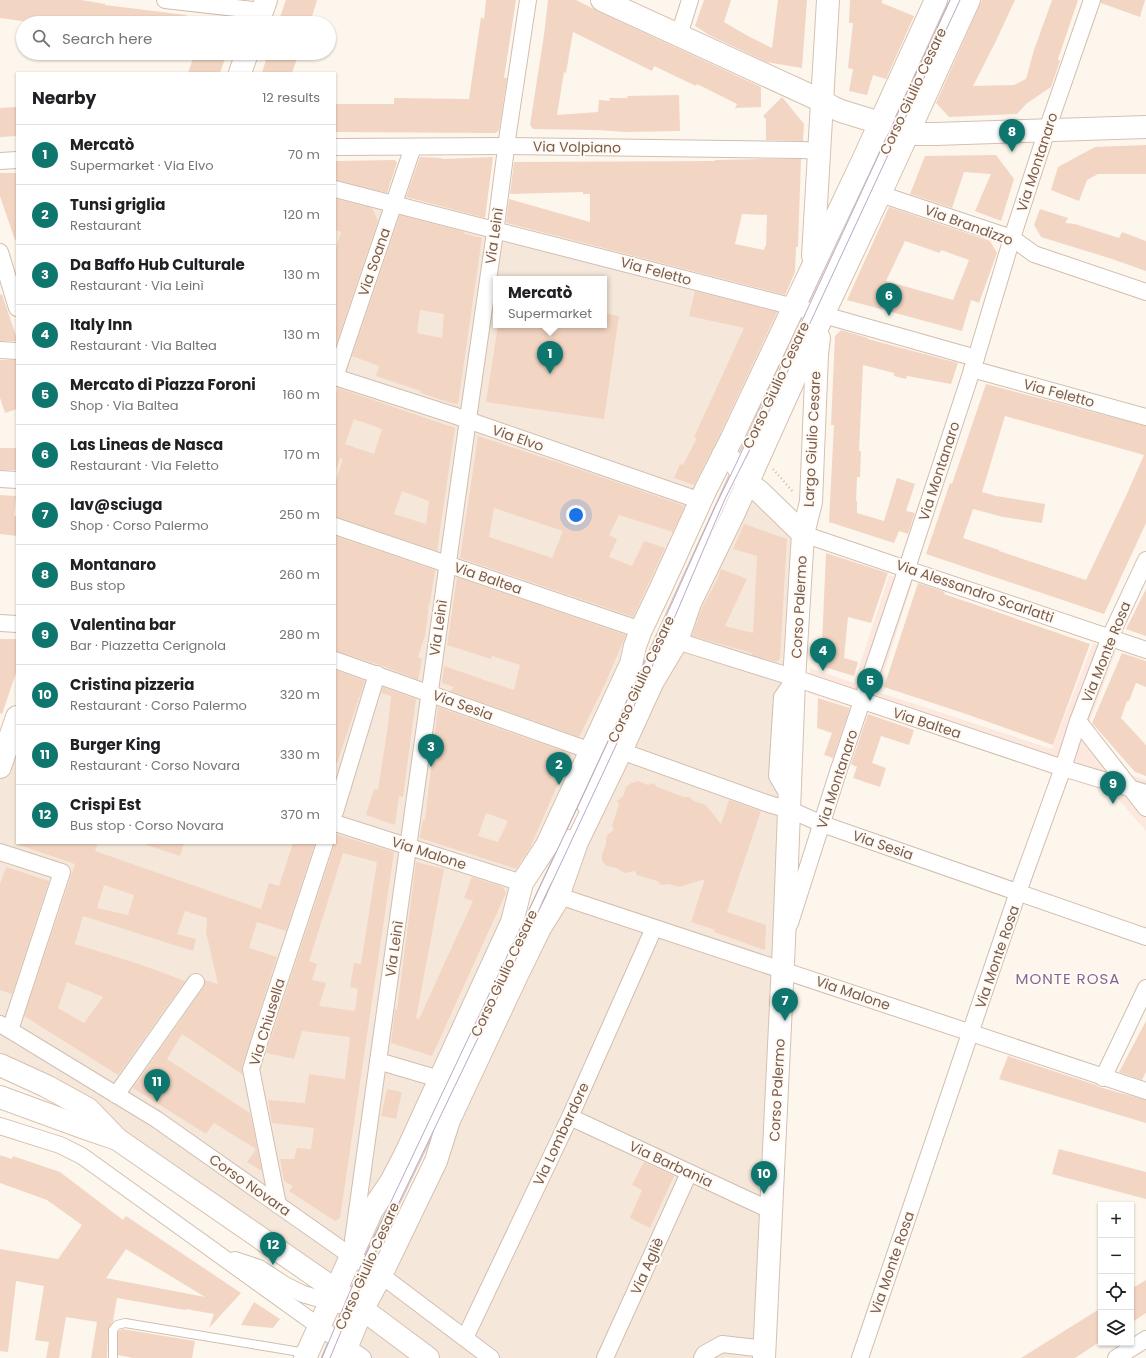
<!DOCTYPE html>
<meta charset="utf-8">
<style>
:root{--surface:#fff;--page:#f2f2f2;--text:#202124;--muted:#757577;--line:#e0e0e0;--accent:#0f766e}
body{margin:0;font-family:Poppins,sans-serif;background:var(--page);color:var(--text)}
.controls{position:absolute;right:12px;bottom:12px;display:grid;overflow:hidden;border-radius:0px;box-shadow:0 1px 3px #0004}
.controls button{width:36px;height:36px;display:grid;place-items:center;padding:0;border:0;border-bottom:1px solid var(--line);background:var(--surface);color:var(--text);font:20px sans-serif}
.you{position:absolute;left:576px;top:515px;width:14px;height:14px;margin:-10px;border:3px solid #fff;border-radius:50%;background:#1a73e8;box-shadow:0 0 0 6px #1a73e833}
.badge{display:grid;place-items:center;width:26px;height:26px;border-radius:50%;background:var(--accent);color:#fff;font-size:13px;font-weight:700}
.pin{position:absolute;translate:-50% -33px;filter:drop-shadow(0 1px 2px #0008)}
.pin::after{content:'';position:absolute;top:21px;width:14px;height:12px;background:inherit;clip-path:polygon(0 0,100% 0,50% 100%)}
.popup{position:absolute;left:493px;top:276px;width:114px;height:52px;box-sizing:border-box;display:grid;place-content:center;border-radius:0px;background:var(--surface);filter:drop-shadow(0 1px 3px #0005);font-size:13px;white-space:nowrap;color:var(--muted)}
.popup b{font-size:15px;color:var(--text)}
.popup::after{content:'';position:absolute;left:50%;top:100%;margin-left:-8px;border:8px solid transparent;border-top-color:var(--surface)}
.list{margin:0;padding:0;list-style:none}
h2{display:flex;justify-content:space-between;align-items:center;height:52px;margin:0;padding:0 16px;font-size:17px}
h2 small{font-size:13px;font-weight:400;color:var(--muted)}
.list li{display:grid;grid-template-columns:26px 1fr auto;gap:12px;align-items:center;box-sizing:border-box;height:60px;padding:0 16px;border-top:1px solid var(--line)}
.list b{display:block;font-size:15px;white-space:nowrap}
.list p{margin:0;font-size:13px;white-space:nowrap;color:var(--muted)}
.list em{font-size:13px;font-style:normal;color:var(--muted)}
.icon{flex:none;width:22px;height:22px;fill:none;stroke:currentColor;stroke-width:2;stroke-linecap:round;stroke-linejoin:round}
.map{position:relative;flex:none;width:1146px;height:1358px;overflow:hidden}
.search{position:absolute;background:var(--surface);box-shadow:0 1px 3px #0004;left:16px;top:16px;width:320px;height:44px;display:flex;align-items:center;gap:10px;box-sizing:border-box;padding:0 14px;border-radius:22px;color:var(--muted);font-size:15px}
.panel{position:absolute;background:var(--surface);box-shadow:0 1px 3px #0004;left:16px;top:72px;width:320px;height:772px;border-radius:0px}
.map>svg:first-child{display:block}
.residential{fill:#f5e8da;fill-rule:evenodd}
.commercial{fill:#fde8e0}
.building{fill:#f3d5c3;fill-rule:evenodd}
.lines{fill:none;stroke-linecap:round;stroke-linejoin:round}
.lane-casing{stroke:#d1beb0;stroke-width:10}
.street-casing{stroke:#d1beb0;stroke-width:18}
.secondary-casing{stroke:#d6c0b0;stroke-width:24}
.path{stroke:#d9b8a5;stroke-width:2.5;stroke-dasharray:1 3;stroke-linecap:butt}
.lane{stroke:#fff;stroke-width:8}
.street{stroke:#fff;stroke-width:16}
.secondary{stroke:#fff;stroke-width:22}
.tram{stroke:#b9a8c9;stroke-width:1}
.labels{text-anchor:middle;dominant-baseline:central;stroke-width:4;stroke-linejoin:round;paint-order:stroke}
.street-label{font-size:14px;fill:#7a5c4d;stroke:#fffaf3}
.neighbourhood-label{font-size:15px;letter-spacing:1px;fill:#846695;stroke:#fffaf3}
</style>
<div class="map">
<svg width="1146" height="1358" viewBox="0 0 1146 1358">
<rect width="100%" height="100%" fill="#fdf6ec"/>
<g class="residential">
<path d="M335,196L374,208L482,236L789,311L335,1288L147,1153L0,1068V769L17,721V843H335ZM496,279H604V325H496Z"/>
<polygon points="748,484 800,533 763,1358 429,1358 365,1310"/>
<polygon points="363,1313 424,1358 344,1358"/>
</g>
<polygon class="commercial" points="889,575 912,583 878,692 1052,749 1093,643 1116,651 1088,726 1127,774 1146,780 1146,831 1113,793 808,693 810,668 854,683"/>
<g class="building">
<polygon points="0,0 81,0 105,4 105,5 186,15 185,23 37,23 0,18"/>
<polygon points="286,0 317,0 310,23 278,23"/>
<polygon points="486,0 516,0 504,78 507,78 499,130 496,133 335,132 335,104 394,104 394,98 469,99 481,17 484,19"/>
<polygon points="548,0 576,0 592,8 597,11 761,87 761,107 735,108 737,104 697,84 696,86 654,66 652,71 573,32 566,73 564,72 557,115 598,112 599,100 610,101 609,98 628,98 627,96 679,95 680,131 625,132 597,130 533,129 530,125 544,35"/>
<polygon points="704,0 731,0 724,22 748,36 772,48 778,0 807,0 802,68 766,62 709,35 695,26"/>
<polygon points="850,0 882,0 882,3 914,16 886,79 873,75 867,95 849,91 853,69 848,68 853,23 849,23"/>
<polygon points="982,0 1015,0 995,43 973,86 1014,85 1026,79 1034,50 1052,0 1078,0 1058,59 1060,61 1051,87 1026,104 1017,114 949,117 936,103"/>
<polygon points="1101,0 1145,0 1140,17 1101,3"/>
<polygon points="195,53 227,53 220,73 188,73"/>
<polygon points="268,53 299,53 292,73 262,73"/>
<polygon points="782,97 804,124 803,141 766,140 766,119 763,116"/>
<polygon points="17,107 17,136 0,137 0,108"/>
<polygon points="1146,145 1146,174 1098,174 1087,180 1079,201 1051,190 1058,167 1095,147"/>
<polygon points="996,155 1014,179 1001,221 975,211 991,174 964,172 952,208 910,194 925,156"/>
<polygon points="420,157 442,158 442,159 493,157 485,218 406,197"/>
<path d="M766,159H801L798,247H796L795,272L785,295L506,223L509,199L590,222V194H583V192L510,194L514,162L715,161V160ZM742,214L767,215L766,246H765L764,250L735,244Z"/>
<polygon points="395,160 397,163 387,193 335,180 335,161"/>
<polygon points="0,173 17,173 17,239 15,240 0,196"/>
<polygon points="335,199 372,208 378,221 335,347 335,251 341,232 335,230"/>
<path d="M889,207L990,241L997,253L979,303L971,300L962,331L847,300ZM905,241L940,253L941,250L969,260L953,300L886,281Z"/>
<polygon points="1040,209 1068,218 1065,223 1075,224 1119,238 1122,232 1146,241 1146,271 1112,259 1041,237 1034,225"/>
<path d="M400,215L464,232L463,233L482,238L458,404L451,403L421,393V391L376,376L379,366L352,356ZM420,310L444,314L442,338L417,333Z"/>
<polygon points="695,291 777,312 720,434 694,485 674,478 680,464 683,465 697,438 694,437 744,328 689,316"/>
<polygon points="2,294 17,339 17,341 0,341 0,295"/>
<polygon points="604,313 619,316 604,419 486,402 498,325 604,325"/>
<polygon points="841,330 868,338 868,339 958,363 951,384 907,376 906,379 894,376 894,373 863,365 859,451 861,451 860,477 857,477 856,501 857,501 857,513 884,521 897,478 915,484 906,511 915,513 908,534 899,531 894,543 829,522 834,425 831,425 835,336"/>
<polygon points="0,360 17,360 17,409 5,413 0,398"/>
<path d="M986,384L1146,426V523L1104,614L926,554L950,483L952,484ZM1005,416L1144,455L1126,496L1086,580L999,551V550L963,538L973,509L1003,517L1042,523L1045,504L996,496L982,492Z"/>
<path d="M338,388L455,428L437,551L335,517V483L343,459L340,458L337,468H335V397ZM354,419L382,429L374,454L345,444ZM402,491L429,501L426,524L394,514Z"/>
<path d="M478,436L584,471L685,506L673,532L619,515L609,535L617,539L609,557L632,566L644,541L665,548L633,617L460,558ZM494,508L563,531L552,558L489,537Z"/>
<rect x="0" y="448" width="17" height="22"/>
<polygon points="0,495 16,496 14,516 17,516 17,536 0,534"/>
<polygon points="744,524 787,539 780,659 776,662 752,655 752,653 692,636 702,608 717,580 721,569 747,579 725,626 753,633 757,556 733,549"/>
<polygon points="335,536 435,570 430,603 429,603 425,638 424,638 418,657 422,659 418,680 380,665 335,651"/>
<polygon points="826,553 888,573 871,623 848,617 844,658 858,662 854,676 821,666"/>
<polygon points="457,577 626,635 605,684 579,737 450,691 454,687 442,683 444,666 514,690 520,665 492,656 491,659 447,645"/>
<polygon points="918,583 945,592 944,594 1090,644 1053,745 966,714 884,687"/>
<polygon points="1146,589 1146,636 1126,629"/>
<polygon points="0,639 17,639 17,670 2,714 0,713"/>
<polygon points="1122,653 1146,661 1146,687 1136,683 1129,701 1127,701 1121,718 1146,745 1146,776 1135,772 1092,723"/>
<polygon points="335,670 365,681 337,763 335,763"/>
<polygon points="383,687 416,699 403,797 399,796 395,825 366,815 374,789 378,790 388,725 391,696 381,693"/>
<polygon points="818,698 850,708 833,758 824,755 832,733 817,728"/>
<path d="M438,707L571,754L530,848L516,869L420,838L423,820H425ZM486,813L508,821L498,842L478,836Z"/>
<polygon points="868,714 914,730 909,745 881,736 872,763 886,768 880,787 853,778 857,767 851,764"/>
<polygon points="638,781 648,785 654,783 657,787 684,797 689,797 694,801 706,805 721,824 729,800 761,811 727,912 766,925 765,950 714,932 715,930 691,922 705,879 679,887 669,884 661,885 657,881 637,875 635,871 624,873 617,868 607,866 602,861 602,855 606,844 606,838 607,835 614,830 612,825 619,805 617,801 623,796 626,787 631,783"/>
<path d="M335,834L394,852L340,1218L335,1221L289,1191L293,1186L284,1181L280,1159H294L297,1148L311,1149L314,1128L272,1123L268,1100L305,1103L309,1074L345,1079L350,1037L302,1031L294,1059L266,1053L335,843ZM343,853L377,862L361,964L354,963L350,987L358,989L355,1011L319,1006L326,983L312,980L317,964L309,961Z"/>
<path d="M19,843H98L95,851L261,909L269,883L279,886L293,843H315L286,931L257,922L249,948L277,957L242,1066L243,1075L182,1034L167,1059L250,1113L262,1171L247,1162L256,1149L214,1123L206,1134L133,1088L204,987L205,980L218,984L206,932L207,918L185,911L177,934L196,939L193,951L83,916L75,944L139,964L185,981L118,1075L24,1016L75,864L19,845ZM104,885L134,895L128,915L97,908ZM67,982L103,997L84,1023L58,1008Z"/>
<polygon points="146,843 184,843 180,856 146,845"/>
<polygon points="416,862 444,869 416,1018 419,1019 473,901 464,898 472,877 503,887 506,893 432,1056 391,1043 395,1010 397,1010"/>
<polygon points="6,867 49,881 12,994 0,990 0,884"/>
<polygon points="1146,1021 1146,1072 1142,1080 1119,1072"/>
<polygon points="1008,1056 1096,1085 1099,1087 1146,1100 1146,1123 999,1079"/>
<polygon points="387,1089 402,1092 396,1119 381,1116"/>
<polygon points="1059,1149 1146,1172 1146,1199 1052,1174"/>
<path d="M0,1155L12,1159L13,1156L60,1172L123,1220L126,1216L241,1293L209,1328L214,1314L186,1309L185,1310L117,1298L113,1321L108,1330L107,1358H91L97,1322L66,1317L59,1358H46L49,1342L35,1340L44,1286L16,1281L8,1352L0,1351V1249L58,1259L82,1225L47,1200L0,1183ZM126,1249L205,1297L106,1278Z"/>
<polygon points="644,1162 674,1176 650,1228 630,1218 642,1190 632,1185"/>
<polygon points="1146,1280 1146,1313 1131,1323 1131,1289"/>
<polygon points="254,1302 280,1319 273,1328 241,1325"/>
<polygon points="1101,1308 1101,1341 1075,1358 1021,1358"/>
<polygon points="122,1329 195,1341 192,1358 133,1358 118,1355 118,1332"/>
</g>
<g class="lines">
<g class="lane-casing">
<g id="lane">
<polyline points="582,808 774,388 955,0"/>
<polyline points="113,1358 113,1330 117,1325 125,1323 306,1353"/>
<polyline points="326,1358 371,1253 486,1013 569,834"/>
</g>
</g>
<g class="street-casing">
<g id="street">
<polyline points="165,0 262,11"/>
<polyline points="679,35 690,0"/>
<polyline points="335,147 506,146 802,150 818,151"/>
<polyline points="0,161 17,160"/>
<polyline points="335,189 806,310 976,358"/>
<polyline points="880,194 1012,238 1034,254 1146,292"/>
<polyline points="0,252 17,308"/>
<polyline points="0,350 17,351"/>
<polyline points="972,369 1146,417"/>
<polyline points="335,377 453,415 701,501"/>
<polyline points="335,377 413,147"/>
<polyline points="0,479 17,480"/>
<polyline points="335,526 641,630"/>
<polyline points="803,534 1146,650"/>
<polyline points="0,623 17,624"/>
<polyline points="677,641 795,678 1063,768 1146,793"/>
<polyline points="335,660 591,751"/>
<polyline points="1078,721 1146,808"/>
<polyline points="621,751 769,804 793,811 822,824 1146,937"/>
<polyline points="790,798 777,776 782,697 794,680"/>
<polyline points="335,812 377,674"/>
<polyline points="335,823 522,883"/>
<polyline points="0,852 62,872 10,1030"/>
<polyline points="559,896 1146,1091"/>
<polyline points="790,923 839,769 907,568 976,358 1012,238 1050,121 1092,0"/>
<polyline points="0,1024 156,1119 351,1256 381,1275 491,1358"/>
<polyline points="378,1061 439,1079"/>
<polyline points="1103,1078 1146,988"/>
<polyline points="116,1095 196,982"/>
<polyline points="570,1117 772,1211"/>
<polyline points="0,1126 60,1145 82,1156 363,1358"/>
<polyline points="278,1205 251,1069 259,1043 325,843"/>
<polyline points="353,1240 470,405 497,218 508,133 528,0"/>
<polyline points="235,1260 259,1268 285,1285 303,1294 340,1305"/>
<polyline points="465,1338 570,1117 654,928"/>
<polyline points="605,1358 689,1173"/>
<polyline points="702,1358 704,1354 722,1344 765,1349"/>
<polyline points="860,1358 1018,892 1063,768 1078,721 1110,637 1146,560"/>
<polyline points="1116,1358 1146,1339"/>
</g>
</g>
<g class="secondary-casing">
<g id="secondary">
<polyline points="602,0 822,101 832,107 841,111 880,123 908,134 935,134 1146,127"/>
<polyline points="258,23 266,0"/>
<polyline points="240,73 247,53"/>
<polyline points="813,256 828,0"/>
<polyline points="723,455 736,464 747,482 760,492 803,534"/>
<polyline points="0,767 17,717"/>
<polyline points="0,1065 46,1086 88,1109 117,1139 353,1302 428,1358"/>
<polyline points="0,1097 82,1127 114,1138"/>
<polyline points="305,1358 372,1210 391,1182 406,1153 512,922 522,883 547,845 631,664 635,646 641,630 660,590 706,489 731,440 864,158 936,0"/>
<polyline points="342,1358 362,1310 381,1275 436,1161 449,1120 518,973 540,928 556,902 577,842 621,751 653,681 677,641 690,603 733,515 823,315 880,194 969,0"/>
<polyline points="764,1358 784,942 794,680 803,534 811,502 817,354 819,338"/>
</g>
</g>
<polyline class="path" points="773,469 794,493"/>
<use href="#lane" class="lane"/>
<use href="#street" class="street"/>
<use href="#secondary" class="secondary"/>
<g class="tram">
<polyline points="322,1358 362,1263 579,804 658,634 715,507 736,464 950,0"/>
<polyline points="330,1358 368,1267 526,938 612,754 676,614 725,499 772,405 960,0"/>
</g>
</g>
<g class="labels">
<g class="street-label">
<text transform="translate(913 91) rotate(-65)">Corso Giulio Cesare</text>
<text transform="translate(577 147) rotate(1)">Via Volpiano</text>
<text transform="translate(1037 162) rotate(-72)">Via Montanaro</text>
<text transform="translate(969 225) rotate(20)">Via Brandizzo</text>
<text transform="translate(494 236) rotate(-82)">Via Leinì</text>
<text transform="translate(374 262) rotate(-71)">Via Soana</text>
<text transform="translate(656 271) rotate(15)">Via Feletto</text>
<text transform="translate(776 385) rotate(-65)">Corso Giulio Cesare</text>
<text transform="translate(1059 393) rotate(15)">Via Feletto</text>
<text transform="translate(518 438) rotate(19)">Via Elvo</text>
<text transform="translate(812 439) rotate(-87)">Largo Giulio Cesare</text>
<text transform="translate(939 471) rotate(-72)">Via Montanaro</text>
<text transform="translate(488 578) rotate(19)">Via Baltea</text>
<text transform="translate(975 591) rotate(19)">Via Alessandro Scarlatti</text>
<text transform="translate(799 607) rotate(-87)">Corso Palermo</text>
<text transform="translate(438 628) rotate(-82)">Via Leinì</text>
<text transform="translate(1106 652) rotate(-68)">Via Monte Rosa</text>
<text transform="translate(641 679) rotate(-65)">Corso Giulio Cesare</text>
<text transform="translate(463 705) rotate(20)">Via Sesia</text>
<text transform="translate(927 723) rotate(18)">Via Baltea</text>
<text transform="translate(837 779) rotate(-72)">Via Montanaro</text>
<text transform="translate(883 845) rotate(19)">Via Sesia</text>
<text transform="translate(429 853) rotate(18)">Via Malone</text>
<text transform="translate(394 949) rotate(-82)">Via Leinì</text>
<text transform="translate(997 957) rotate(-71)">Via Monte Rosa</text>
<text transform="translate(504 973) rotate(-65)">Corso Giulio Cesare</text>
<text transform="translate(853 993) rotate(19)">Via Malone</text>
<text transform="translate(267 1022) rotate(-73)">Via Chiusella</text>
<text transform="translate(777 1090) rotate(-87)">Corso Palermo</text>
<text transform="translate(561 1134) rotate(-65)">Via Lombardore</text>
<text transform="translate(671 1164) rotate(25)">Via Barbania</text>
<text transform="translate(250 1185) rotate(35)">Corso Novara</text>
<text transform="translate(892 1263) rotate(-71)">Via Monte Rosa</text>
<text transform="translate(367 1266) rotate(-66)">Corso Giulio Cesare</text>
<text transform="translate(647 1266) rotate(-66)">Via Agliè</text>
</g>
<g class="neighbourhood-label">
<text x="1068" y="978">MONTE ROSA</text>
</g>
</g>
</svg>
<div class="controls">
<button>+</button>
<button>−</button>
<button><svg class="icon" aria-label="locate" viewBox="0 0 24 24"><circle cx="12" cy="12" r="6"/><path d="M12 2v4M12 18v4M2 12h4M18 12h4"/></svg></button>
<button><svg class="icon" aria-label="layers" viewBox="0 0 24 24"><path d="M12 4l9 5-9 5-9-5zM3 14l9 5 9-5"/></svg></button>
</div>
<div class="you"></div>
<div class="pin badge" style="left:550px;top:374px">1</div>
<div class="popup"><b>Mercatò</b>Supermarket</div>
<div class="pin badge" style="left:559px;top:785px">2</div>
<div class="pin badge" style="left:431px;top:767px">3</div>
<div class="pin badge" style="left:823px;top:671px">4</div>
<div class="pin badge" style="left:870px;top:701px">5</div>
<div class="pin badge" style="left:889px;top:316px">6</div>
<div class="pin badge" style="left:785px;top:1021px">7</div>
<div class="pin badge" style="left:1012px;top:152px">8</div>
<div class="pin badge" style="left:1113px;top:804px">9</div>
<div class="pin badge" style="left:764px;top:1194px">10</div>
<div class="pin badge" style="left:157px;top:1102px">11</div>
<div class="pin badge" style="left:273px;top:1265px">12</div>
<div class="search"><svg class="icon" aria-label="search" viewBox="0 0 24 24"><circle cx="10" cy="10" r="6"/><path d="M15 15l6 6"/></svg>Search here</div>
<section class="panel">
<h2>Nearby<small>12 results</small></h2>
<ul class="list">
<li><span class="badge">1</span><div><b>Mercatò</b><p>Supermarket · Via Elvo</p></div><em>70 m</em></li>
<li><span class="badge">2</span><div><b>Tunsi griglia</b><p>Restaurant</p></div><em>120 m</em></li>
<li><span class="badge">3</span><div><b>Da Baffo Hub Culturale</b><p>Restaurant · Via Leinì</p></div><em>130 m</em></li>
<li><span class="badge">4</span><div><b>Italy Inn</b><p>Restaurant · Via Baltea</p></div><em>130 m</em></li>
<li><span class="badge">5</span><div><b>Mercato di Piazza Foroni</b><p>Shop · Via Baltea</p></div><em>160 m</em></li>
<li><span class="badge">6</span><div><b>Las Lineas de Nasca</b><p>Restaurant · Via Feletto</p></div><em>170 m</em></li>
<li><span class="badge">7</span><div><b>lav@sciuga</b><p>Shop · Corso Palermo</p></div><em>250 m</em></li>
<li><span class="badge">8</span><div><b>Montanaro</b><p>Bus stop</p></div><em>260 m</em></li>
<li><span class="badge">9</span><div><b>Valentina bar</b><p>Bar · Piazzetta Cerignola</p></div><em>280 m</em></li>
<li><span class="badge">10</span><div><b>Cristina pizzeria</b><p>Restaurant · Corso Palermo</p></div><em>320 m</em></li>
<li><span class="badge">11</span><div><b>Burger King</b><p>Restaurant · Corso Novara</p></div><em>330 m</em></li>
<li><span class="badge">12</span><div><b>Crispi Est</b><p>Bus stop · Corso Novara</p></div><em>370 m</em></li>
</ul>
</section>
</div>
